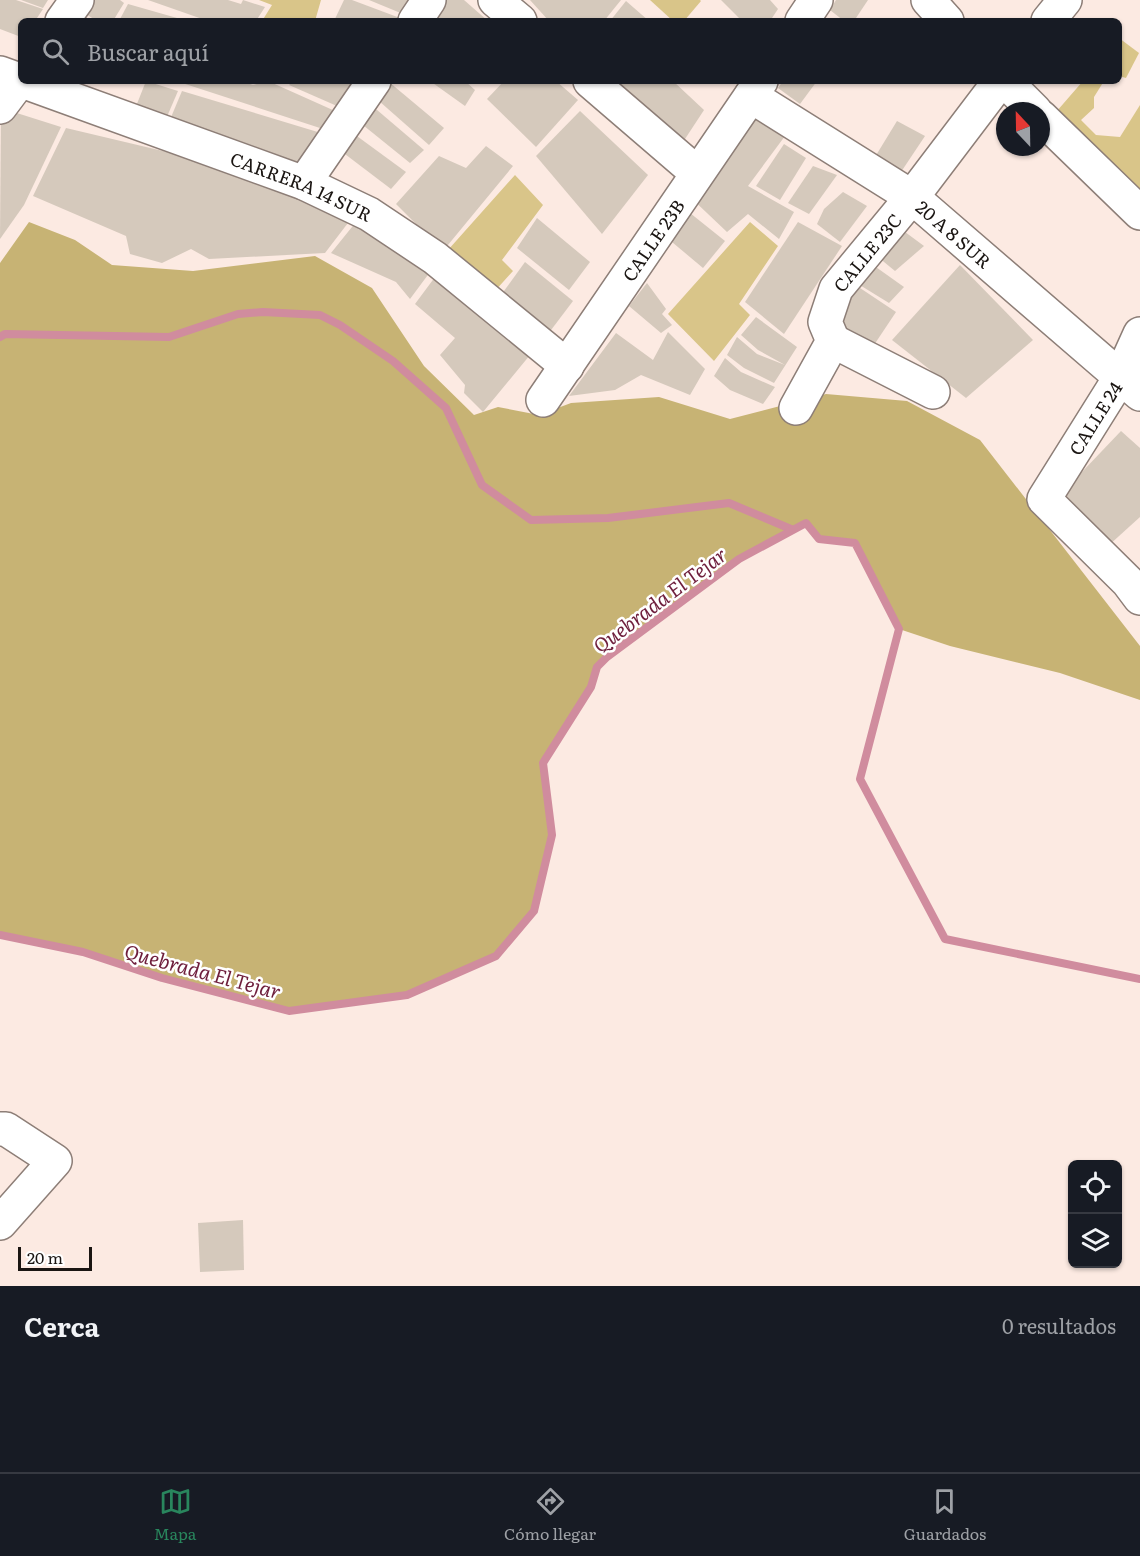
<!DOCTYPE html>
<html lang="es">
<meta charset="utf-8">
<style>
:root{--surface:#171b24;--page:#20242c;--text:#f1f3f6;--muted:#9ea1a6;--line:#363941;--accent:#29865d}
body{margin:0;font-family:Literata,serif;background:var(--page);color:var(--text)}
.controls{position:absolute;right:18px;bottom:18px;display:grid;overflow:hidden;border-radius:9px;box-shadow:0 2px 4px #0004}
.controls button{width:54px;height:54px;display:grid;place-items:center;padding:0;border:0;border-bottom:2px solid var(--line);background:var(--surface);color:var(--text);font:30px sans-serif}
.compass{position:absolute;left:996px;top:102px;width:54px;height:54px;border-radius:50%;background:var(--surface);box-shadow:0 2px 4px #0004;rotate:338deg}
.scale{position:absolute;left:18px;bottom:15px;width:74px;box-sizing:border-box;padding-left:6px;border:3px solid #1a1512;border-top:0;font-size:16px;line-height:21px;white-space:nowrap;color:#1a1512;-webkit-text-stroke:4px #fff;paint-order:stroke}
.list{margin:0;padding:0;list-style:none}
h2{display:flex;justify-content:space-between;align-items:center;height:78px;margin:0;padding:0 24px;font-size:26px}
h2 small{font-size:20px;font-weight:400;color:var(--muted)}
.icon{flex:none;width:33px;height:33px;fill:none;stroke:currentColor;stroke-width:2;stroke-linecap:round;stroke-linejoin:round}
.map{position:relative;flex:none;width:1140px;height:1286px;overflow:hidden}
.search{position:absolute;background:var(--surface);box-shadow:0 2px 4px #0004;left:18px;right:18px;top:18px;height:66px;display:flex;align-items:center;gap:15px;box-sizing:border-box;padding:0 21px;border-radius:9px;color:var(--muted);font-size:22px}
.sheet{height:186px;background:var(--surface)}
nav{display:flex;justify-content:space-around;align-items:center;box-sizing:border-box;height:84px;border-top:2px solid var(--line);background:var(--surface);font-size:16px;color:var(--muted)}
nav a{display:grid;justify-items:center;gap:3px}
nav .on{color:var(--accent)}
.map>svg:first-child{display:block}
.green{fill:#d9c589}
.forest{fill:#c7b374}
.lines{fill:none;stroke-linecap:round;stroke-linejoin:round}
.stream{stroke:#d08c9e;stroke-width:8}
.building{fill:#d5c9bc}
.minor-casing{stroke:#8d7e77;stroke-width:36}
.minor{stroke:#fff;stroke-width:33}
.labels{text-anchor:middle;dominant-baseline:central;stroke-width:5;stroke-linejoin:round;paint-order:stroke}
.street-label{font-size:18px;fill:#1a1512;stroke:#fff}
.water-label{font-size:20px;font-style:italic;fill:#6e1e3c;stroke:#fff}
</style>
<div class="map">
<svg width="1140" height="1286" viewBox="0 0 1140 1286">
<rect width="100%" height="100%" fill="#fceae2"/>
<g class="green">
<polygon points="259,0 321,0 315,21 299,18 298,21 262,21 272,5"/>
<polygon points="650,0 700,0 701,1 684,21 673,21"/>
<polygon points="1119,38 1139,53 1126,78 1119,76"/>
<polygon points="1083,81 1104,81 1094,97 1094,108 1081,120 1096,135 1120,137 1140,105 1140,207 1050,119"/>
<polygon points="515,175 543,205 502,260 513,271 494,292 448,250"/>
<polygon points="750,222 778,246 739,304 750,315 714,361 668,314"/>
</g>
<polygon class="forest" points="29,222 75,240 112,265 193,271 315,256 372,288 424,366 474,415 498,407 539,415 571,403 659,397 730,419 826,394 907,401 980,440 1140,646 1140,700 1060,673 950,646 899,629 855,543 825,539 805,523 739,559 607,657 597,667 591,687 543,762 552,835 534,911 496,956 407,995 289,1011 162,978 83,952 0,935 0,263"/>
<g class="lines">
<g class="stream">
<polyline points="0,337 5,334 169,337 238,314 263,312 320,315 340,325 393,361 446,408 482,485 531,520 608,518 729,503 791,529"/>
<polyline points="0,935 83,952 162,978 289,1011 407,995 496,956 534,911 552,835 543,763 591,687 597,667 607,657 739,559 806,523 819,539 855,543 899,629 860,779 945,939 1140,979"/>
</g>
</g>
<g class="building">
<polygon points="0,0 16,0 43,9 35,21 21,21 21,37 0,29"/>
<polygon points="21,0 48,0 43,8"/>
<polygon points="88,0 120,0 124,3 113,21 97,21 81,11"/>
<polygon points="148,0 228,0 241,4 243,0 265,7 256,21 208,21"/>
<polygon points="344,0 352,0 400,18 398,21 334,21"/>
<polygon points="369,0 413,0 403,14"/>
<polygon points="437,0 464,0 488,21 419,21"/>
<polygon points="530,0 621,0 604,21 549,21"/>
<polygon points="721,0 770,0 778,9 770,21 742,21"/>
<polygon points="836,0 868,0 854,21 844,21 830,10"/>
<polygon points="626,1 649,21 610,21"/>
<polygon points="128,4 184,20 184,21 119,21"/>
<polygon points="146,81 178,91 163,126 133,114"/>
<polygon points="176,81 241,81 253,85 268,81 335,111 323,129"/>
<polygon points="293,81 355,81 337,106 289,85"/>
<polygon points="430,81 465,81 475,90 465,106"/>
<polygon points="504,81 556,81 578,100 536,147 487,99"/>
<polygon points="611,81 673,81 704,110 683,142"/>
<polygon points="783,81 817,81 800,104 778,88"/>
<polygon points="389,82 444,128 429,145 379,101"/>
<polygon points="182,91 321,133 295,166 169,122"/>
<polygon points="370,104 424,150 410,163 358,121"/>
<polygon points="1,108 61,127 24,205 0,239"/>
<polygon points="580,111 648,175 602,234 536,156"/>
<polygon points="750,114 785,136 748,186 794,212 779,239 748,214 727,232 688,195"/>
<polygon points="897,121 925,136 901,172 875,157"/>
<polygon points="66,128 205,161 351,219 325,253 209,259 191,249 162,263 130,254 126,236 33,196"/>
<polygon points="350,131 406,172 391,189 337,148"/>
<polygon points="784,144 806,158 780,200 756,186"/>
<polygon points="486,146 513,166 443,251 396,204 439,156 466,168"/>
<polygon points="813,166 837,175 809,214 788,203"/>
<polygon points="843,192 867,206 840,242 817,224 824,209"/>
<polygon points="690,213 725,241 703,268 672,242"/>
<polygon points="537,218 590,262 569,290 517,248"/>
<polygon points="356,222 433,268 410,299 396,282 331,253"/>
<polygon points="798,222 842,246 784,334 745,302"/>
<polygon points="901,229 924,246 895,271 878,257"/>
<polygon points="866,260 904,287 889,303 850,279"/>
<polygon points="525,262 573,301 545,338 501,295"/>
<polygon points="960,265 1033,340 966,398 892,340"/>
<polygon points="438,273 530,355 483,412 464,393 465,385 440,355 455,338 415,304"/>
<polygon points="647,283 666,309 662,314 672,325 661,333 629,306"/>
<polygon points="860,288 896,312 870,351 835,325 847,301"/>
<polygon points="756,317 797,347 774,383 744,368 727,355 737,337 757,354 785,365 758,350 741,335"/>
<polygon points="668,332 705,369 690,395 641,375 615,390 569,396 616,333 653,360"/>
<polygon points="725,358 741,372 775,387 763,404 730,390 714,376"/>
<polygon points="1121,431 1140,448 1140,517 1108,546 1061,494"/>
<polygon points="243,1220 244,1270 200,1272 198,1223"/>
</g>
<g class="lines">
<g class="minor-casing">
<g id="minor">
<polyline points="495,0 520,21"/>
<polyline points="928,0 947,21"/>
<polyline points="62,21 77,0"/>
<polyline points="415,21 429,0"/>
<polyline points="802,21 816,0"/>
<polyline points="1048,21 1065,0"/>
<path id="s1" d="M0,73L304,183L369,214L435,258L567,366"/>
<polyline points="590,81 697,173"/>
<polyline points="1005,81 1035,111"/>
<path id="s2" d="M751,96L912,197L1140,394"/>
<polyline points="0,107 21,79"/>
<polyline points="1041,117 1140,213"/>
<polyline points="304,183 374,81"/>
<polyline points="1140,334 1121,376 1044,499 1128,582 1140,598"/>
<polyline points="833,341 933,392"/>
<path id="s3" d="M543,400L761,81"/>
<path id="s4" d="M796,408L833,341L825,322L836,289L912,197L1000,81"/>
<polyline points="0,1129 6,1129 55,1161 0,1223"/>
</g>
</g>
<use href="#minor" class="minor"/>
</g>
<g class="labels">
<g class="street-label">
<text stroke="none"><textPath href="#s1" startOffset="322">CARRERA 14 SUR</textPath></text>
<text stroke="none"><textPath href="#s2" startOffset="246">20 A 8 SUR</textPath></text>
<text stroke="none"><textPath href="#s3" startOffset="194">CALLE 23B</textPath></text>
<text stroke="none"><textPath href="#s4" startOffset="180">CALLE 23C</textPath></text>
<text transform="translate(1095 418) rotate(-58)">CALLE 24</text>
</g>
<g class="water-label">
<text transform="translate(659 599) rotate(-37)">Quebrada El Tejar</text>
<text transform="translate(203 970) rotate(15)">Quebrada El Tejar</text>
</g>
</g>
</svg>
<div class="controls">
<button><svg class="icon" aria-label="locate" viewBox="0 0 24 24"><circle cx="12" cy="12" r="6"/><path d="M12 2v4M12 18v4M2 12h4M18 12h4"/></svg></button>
<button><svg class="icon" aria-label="layers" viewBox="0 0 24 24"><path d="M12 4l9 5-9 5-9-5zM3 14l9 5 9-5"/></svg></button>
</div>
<svg class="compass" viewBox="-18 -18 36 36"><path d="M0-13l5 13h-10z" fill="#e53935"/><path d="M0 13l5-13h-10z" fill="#9ea1a6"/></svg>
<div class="scale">20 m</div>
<div class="search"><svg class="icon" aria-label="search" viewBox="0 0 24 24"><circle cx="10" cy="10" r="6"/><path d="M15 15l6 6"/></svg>Buscar aquí</div>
</div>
<section class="sheet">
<h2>Cerca<small>0 resultados</small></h2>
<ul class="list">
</ul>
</section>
<nav>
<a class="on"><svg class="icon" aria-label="map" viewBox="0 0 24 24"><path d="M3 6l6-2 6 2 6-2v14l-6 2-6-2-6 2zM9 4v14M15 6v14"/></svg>Mapa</a>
<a><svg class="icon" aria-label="directions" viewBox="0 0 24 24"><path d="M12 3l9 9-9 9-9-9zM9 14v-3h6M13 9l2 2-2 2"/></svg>Cómo llegar</a>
<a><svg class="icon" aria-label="saved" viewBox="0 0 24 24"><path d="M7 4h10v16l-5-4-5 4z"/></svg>Guardados</a>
</nav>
